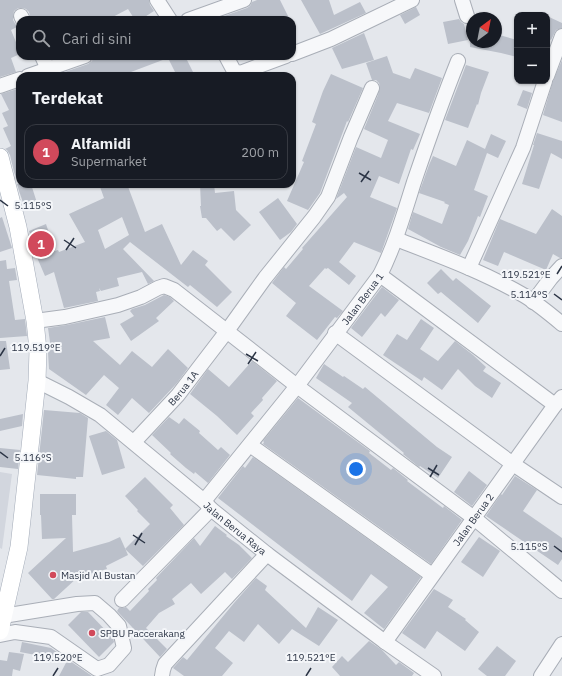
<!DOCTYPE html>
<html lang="id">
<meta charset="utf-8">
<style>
:root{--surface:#171b24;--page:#242831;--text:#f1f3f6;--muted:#9ea1a6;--line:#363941;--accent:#d1495b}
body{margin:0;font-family:"IBM Plex Sans",sans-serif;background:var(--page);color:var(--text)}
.controls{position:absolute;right:12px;top:12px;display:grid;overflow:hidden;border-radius:8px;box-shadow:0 1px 3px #0004}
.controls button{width:36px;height:36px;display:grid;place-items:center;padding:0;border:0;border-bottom:1px solid var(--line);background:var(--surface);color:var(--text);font:20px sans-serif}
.compass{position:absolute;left:466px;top:12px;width:36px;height:36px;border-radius:50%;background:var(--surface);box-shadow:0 1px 3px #0004;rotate:32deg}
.you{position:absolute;left:356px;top:469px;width:14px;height:14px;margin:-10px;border:3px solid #fff;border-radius:50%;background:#1a73e8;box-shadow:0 0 0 6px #1a73e833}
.badge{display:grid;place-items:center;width:26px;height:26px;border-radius:50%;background:var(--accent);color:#fff;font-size:13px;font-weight:700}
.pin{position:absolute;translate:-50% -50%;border:2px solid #fff;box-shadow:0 1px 4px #0006}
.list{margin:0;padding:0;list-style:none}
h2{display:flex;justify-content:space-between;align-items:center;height:52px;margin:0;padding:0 16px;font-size:17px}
h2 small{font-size:13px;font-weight:400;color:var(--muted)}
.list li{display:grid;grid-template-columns:26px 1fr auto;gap:12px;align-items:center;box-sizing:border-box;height:56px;margin:0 8px 8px;padding:0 8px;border:1px solid var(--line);border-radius:12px}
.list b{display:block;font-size:15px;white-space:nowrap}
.list p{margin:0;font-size:13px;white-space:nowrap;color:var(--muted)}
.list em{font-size:13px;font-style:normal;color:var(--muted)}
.icon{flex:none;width:22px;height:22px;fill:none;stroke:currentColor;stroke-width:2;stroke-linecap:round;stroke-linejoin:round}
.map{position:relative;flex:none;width:562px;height:676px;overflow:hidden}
.search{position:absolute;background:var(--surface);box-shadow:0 1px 3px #0004;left:16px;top:16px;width:280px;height:44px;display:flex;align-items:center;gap:10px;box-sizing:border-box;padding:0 14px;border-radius:12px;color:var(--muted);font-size:15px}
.panel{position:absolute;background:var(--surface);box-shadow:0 1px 3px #0004;left:16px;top:72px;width:280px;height:116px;border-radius:12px}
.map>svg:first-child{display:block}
.built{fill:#d2d6de}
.building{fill:#bbc0ca;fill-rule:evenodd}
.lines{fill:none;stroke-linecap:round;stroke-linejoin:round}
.minor-casing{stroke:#a9aeb7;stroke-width:16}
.major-casing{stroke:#a3abb8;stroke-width:18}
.minor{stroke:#f7f8fa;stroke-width:14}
.major{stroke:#fff;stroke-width:17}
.ticks{fill:none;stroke:#2b3445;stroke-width:1.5}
.poi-dot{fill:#d1495b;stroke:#f4f6f9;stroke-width:1.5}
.labels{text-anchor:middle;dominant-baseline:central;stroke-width:4;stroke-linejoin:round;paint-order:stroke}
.street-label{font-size:10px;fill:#2b3445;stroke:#f4f6f9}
.poi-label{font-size:10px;fill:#2b3445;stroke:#f4f6f9;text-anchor:start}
.ticks-label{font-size:10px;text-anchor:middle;fill:#2b3445;stroke:#f4f6f9;stroke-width:4;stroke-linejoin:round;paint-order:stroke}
</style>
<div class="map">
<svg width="562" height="676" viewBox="0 0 562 676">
<rect width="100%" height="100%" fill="#e4e7ec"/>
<polygon class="built" points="0,472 12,474 2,549 0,548"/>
<g class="building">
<polygon points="0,0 149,0 150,5 154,11 140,20 135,20 128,9 107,20 31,20 29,12 26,9 22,8 18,8 14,11 13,16 13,20 17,27 11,30 20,52 20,54 11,58 16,72 0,77"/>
<polygon points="257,0 280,0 290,20 213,20 247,8 250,6 252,2"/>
<polygon points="301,0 329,0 334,15 360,2 366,13 320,34"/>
<polygon points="416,7 420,15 405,24 400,15"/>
<polygon points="547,16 562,23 562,28 556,30 551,40 547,38"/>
<polygon points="459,19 461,22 464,24 468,40 448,44 443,22"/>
<polygon points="364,33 374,60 342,69 332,48"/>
<polygon points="496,34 517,40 517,57 501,53 470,47 470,42 496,42"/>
<polygon points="98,56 185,56 193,72 185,76 177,76 168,58 131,72 133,76 59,76 59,74 88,64 92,61 93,58"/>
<polygon points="387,56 393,73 410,79 415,68 442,78 429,113 397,103 388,121 420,134 413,150 411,149 399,184 379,176 370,197 397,208 381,253 354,242 339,262 356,276 349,285 328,268 326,269 325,268 309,286 343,311 337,318 335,317 317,340 286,316 296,303 272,283 284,267 286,269 303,249 302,248 347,197 344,193 336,199 356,147 381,158 388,140 364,129 378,95 380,87 379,83 376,80 372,80 366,63"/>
<polygon points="562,60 562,122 543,115 553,81"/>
<polygon points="466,65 489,72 481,93 478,105 477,104 468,128 445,120"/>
<polygon points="331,74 363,88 348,122 347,121 320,193 308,210 287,201 304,162 302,161 316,124 312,122 323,91"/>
<polygon points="20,88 20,184 31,184 38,206 26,211 19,191 17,184 19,184 14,172 10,155 7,150 5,149 11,146 3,128 8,126 2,113 9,110 1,94"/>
<polygon points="523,90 532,93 527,109 517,105"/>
<polygon points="537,133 562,141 562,159 551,153 539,189 522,184 534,145 533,145"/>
<polygon points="491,134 506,141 498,158 487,153 474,190 488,196 480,217 478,216 468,241 460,255 441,247 408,229 413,212 442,224 449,205 444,203 445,202 419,193 429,165 433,156 456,166 467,140 485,149"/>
<path d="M99,184H127L145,232L162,224L181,265L193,250L208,261L205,265L232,292L217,307L190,285L188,287L130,242L123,249L154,281L148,284L142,272L117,278L119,286L101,291L99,288L100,291L96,292L98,301L64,308L54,272L45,276L36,255L34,256L30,239L32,238L29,231L46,224L55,251L58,250L59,252L85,242L69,214L104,198ZM122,217L129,235L105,249L98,230Z"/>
<polygon points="200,184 214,184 215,193 234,191 236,210 251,225 234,241 221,228 217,231 206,218 202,218 200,206 201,206"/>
<polygon points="278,198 297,224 291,232 280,240 259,212"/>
<polygon points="552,209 562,216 562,258 560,258 553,254 546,270 504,252 498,266 483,260 500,219 536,234"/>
<polygon points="2,217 12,248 0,252 0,218"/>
<polygon points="6,260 7,269 15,268 17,280 9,281 15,320 25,319 27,336 0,338 0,261"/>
<polygon points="441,269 453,281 456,278 491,306 478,323 441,292 438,294 427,283"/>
<polygon points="382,287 399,300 385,317 381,313 362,337 351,328"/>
<polygon points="164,295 170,297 174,301 156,318 159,321 131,341 120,324 134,316 130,311 132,309 145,305"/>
<polygon points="105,317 110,338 93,341 120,365 132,351 152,367 168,349 188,368 177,383 149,413 132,398 118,415 106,405 119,388 104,375 86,395 49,369 48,352 51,349 48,328 67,325"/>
<polygon points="421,319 434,328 420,349 438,361 455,341 473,355 486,367 483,371 501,383 492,398 475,386 458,369 442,390 424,377 422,381 383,355 397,334 407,340"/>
<polygon points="0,341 6,341 10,369 0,370"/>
<polygon points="252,361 277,381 262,398 263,400 251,413 254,416 237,435 217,416 190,394 208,369 229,387"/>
<polygon points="324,364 343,377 344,376 363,389 365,387 437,447 452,457 438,478 420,466 419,467 403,454 404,453 348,407 352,403 316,378"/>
<polygon points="298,398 370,451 369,453 391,470 393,468 408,480 407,481 443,508 444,506 462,520 431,564 263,444 264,442 263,441"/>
<polygon points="44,410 80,413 88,418 83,477 76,477 76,479 37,475"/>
<polygon points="23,414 22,426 0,431 0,419"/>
<polygon points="169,417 179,424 184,418 200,431 199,433 218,450 221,447 230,455 208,483 195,472 194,474 186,468 170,454 171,453 152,435"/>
<polygon points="106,431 117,440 125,468 102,475 89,436"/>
<polygon points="0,448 20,450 18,469 0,467"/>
<polygon points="253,457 421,577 384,629 364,613 388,587 371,574 352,601 218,498 243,466 245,468"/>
<polygon points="469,471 487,485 472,506 454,492"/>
<polygon points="515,476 537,490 523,511 562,538 562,559 558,565 486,516 501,494 502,495"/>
<polygon points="145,477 173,505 170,508 184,525 143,566 125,549 150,524 137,511 138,510 125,496"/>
<polygon points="40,494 76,494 76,515 72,515 73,552 109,542 120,537 128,555 106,566 107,569 78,577 54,599 52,599 28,573 66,538 42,539 41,515 40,515"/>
<polygon points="215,526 227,535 226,536 239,545 252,558 232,579 225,572 201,594 191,583 172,599 175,604 159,613 146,628 167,649 160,657 117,611 119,608 124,608 126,607 130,611 149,591 148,589 157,580 156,578 194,538 200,546"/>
<polygon points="479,537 500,551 483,577 461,562"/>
<polygon points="256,578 267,586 265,590 306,628 318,607 338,620 319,646 292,629 279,644 258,624 244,642 229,631 215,648 233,663 222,676 184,676 173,668 183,657 187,660 234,603"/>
<polygon points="434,589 453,600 448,607 466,619 465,620 479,632 465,651 437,631 425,649 402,633"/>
<polygon points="81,612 88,612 113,638 114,642 99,657 68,625"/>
<polygon points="369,641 382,650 396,665 399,662 414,673 412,676 340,676 332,667 342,656 348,662"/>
<polygon points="22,642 51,648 92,676 59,676 67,661 20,652"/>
<polygon points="497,646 516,661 505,676 487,676 478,669"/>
<polygon points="9,652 24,654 20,671 13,669 12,676 0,676 0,660 7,661"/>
</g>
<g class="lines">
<g class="minor-casing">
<g id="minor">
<polyline points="157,0 170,20"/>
<polyline points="462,0 467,16"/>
<polyline points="21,16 23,20"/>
<polyline points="188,20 244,0"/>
<polyline points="292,54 331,39 412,0"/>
<polyline points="42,56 51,76"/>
<polyline points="226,56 234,71 240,73 286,56"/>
<polyline points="28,76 85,56"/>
<polyline points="547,76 562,36"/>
<polyline points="0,86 20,79"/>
<path d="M396,239C440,256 484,272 525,296C538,304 550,314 562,324"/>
<polyline points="469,268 523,148 545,81"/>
<polyline points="380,275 555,405"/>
<polyline points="533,302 551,278 562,266"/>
<polyline points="35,321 65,317 118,305 141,297 158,288 164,286 174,290 297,386 474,518 562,591"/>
<polyline points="335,333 513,464 562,497"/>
<path id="s1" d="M37,381L69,397L100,415L204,501L211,509L267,554L385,642L434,676"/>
<path id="s2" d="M134,442L178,395L227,331L265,278L314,217L328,197L351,137L372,88"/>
<polyline points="250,445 432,575"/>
<path id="s3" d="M204,501L297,386L380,275C395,245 404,214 414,182C428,141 442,101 458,61"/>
<polyline points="122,600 211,509"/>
<polyline points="0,615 3,616 77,604 95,603 109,615 119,626 124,648 109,665 97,669 51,637 15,632 0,635"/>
<path id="s4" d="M385,642L555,405L562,397"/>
<polyline points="162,676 163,670 165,664 267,554"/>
<polyline points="541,676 562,644"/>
</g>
</g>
<g class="major-casing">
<polyline id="major" points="0,157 18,227 35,321 38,350 37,381 30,447 19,547 0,631"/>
</g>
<use href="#minor" class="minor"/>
<use href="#major" class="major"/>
</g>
<path class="ticks" d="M359,173L371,180M361,182L369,171M0,200L8,206M64,240L76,248M66,250L74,238M557,274L562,266M554,294L562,300M246,354L258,361M0,356L5,348M248,364L256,352M0,452L8,458M428,468L439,475M430,477L437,465M133,535L145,543M135,545L142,533M554,546L562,552M53,676L58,668M306,676L311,668"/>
<g class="poi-dot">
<circle cx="53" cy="575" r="4"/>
<circle cx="92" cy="633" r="4"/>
</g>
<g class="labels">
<g class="street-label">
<text stroke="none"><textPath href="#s3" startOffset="257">Jalan Berua 1</textPath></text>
<text stroke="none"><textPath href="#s2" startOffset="73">Berua 1A</textPath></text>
<text stroke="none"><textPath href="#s4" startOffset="151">Jalan Berua 2</textPath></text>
<text stroke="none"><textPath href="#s1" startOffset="248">Jalan Berua Raya</textPath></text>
</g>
<g class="poi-label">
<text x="61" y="575">Masjid Al Bustan</text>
<text x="100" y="633">SPBU Paccerakang</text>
</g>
</g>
<g class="ticks-label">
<text x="33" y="209">5.115°S</text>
<text x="526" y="278">119.521°E</text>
<text x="529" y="298">5.114°S</text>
<text x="36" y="351">119.519°E</text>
<text x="33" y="461">5.116°S</text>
<text x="529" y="550">5.115°S</text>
<text x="58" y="661">119.520°E</text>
<text x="311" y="661">119.521°E</text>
</g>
</svg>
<div class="controls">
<button>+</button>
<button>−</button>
</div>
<svg class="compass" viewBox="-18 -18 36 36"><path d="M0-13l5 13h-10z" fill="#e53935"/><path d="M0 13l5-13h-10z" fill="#9ea1a6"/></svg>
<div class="you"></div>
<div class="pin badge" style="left:41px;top:244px">1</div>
<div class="search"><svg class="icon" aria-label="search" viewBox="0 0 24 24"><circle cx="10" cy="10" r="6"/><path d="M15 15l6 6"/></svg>Cari di sini</div>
<section class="panel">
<h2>Terdekat<small></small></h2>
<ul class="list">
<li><span class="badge">1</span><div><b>Alfamidi</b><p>Supermarket</p></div><em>200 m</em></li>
</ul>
</section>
</div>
